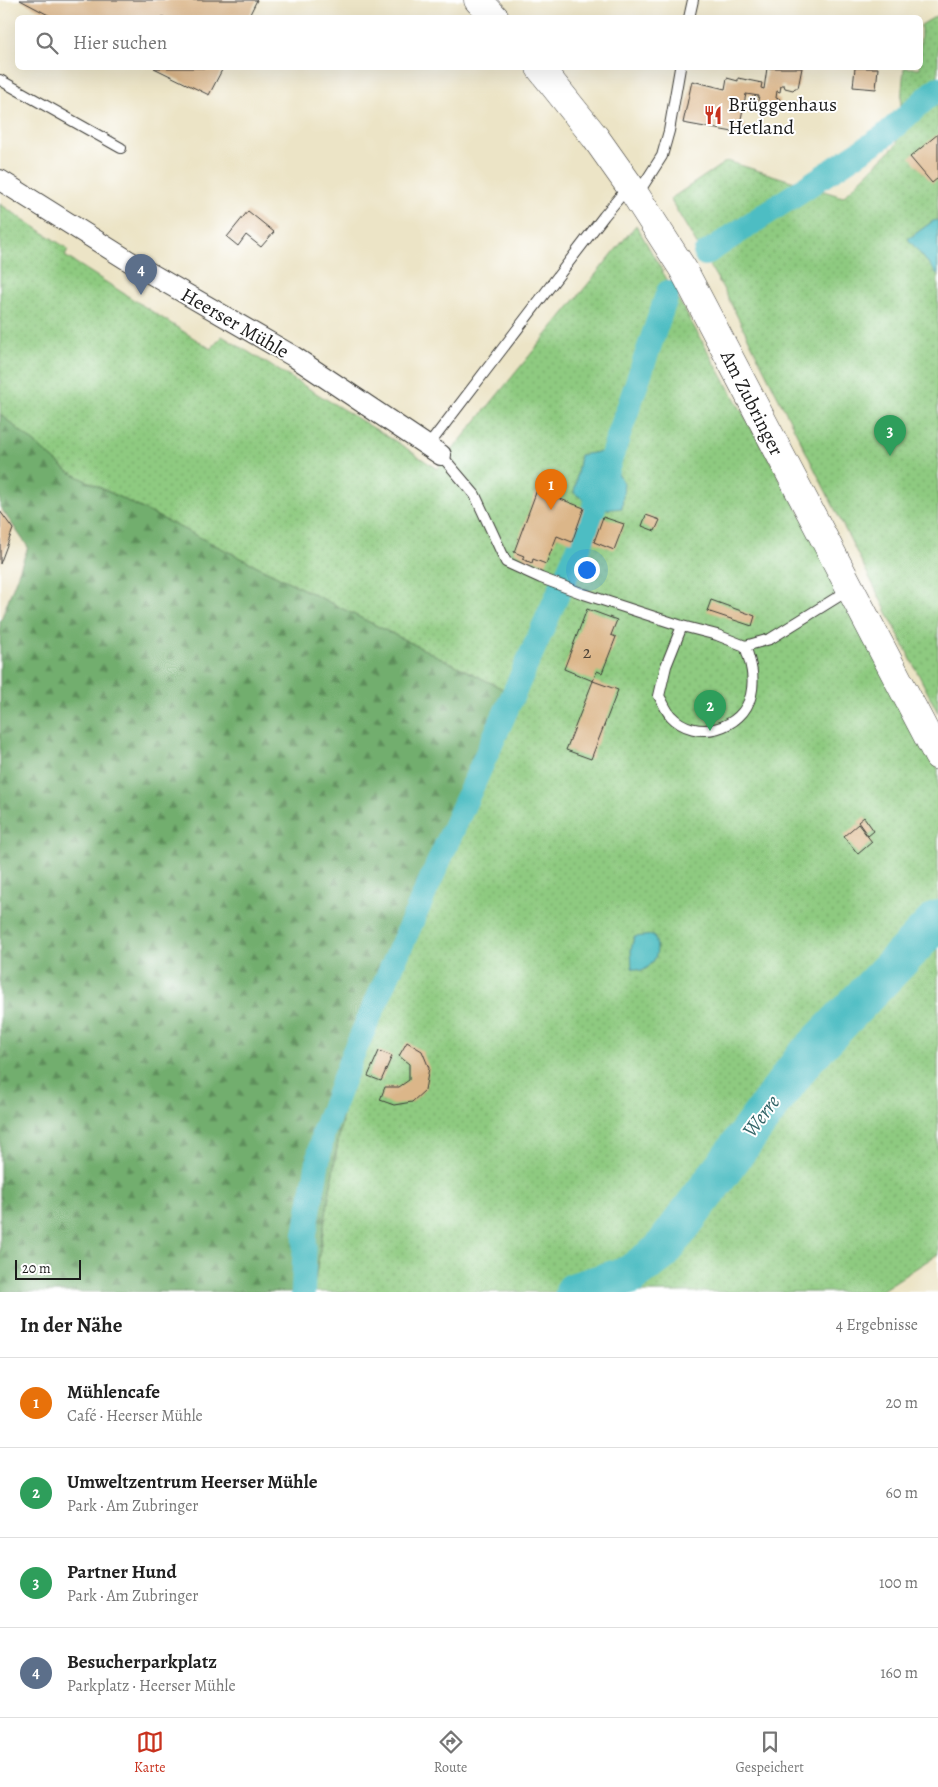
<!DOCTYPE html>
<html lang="de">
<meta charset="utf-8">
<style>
:root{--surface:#fff;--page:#f2f2f2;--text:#222;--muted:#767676;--line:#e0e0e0;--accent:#c8321e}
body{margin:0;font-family:Alegreya,serif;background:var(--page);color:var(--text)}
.scale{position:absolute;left:15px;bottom:12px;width:66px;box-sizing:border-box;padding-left:5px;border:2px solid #1c1c1c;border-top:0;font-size:14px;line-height:18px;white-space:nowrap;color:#1c1c1c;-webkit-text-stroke:4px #fff;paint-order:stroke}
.you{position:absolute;left:586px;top:569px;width:18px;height:18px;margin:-12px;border:4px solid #fff;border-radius:50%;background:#1a73e8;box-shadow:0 0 0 8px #1a73e833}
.badge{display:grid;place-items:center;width:32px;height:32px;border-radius:50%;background:var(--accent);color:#fff;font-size:16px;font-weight:700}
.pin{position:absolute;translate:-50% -41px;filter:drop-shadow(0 1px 2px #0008)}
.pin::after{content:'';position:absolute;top:26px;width:18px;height:15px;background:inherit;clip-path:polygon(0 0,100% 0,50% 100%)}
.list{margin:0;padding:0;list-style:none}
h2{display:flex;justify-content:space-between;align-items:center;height:65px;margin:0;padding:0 20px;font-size:21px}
h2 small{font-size:16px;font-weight:400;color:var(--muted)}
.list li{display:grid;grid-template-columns:32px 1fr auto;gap:15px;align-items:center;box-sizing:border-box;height:90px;padding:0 20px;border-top:1px solid var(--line)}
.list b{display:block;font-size:19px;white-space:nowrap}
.list p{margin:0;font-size:16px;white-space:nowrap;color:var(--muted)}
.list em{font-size:16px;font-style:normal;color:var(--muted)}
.icon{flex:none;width:28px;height:28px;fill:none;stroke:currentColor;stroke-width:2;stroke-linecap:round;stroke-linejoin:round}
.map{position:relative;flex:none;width:938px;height:1292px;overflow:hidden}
.search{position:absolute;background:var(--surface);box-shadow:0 5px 20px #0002;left:15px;right:15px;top:15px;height:55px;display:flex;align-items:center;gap:12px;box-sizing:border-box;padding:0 18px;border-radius:8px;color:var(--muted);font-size:19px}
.sheet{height:425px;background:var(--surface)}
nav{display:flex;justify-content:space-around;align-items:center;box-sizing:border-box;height:70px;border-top:1px solid var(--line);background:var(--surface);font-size:14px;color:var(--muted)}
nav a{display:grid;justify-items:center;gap:2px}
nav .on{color:var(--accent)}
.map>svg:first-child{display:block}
.green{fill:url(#green-dots);stroke:#55734e}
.forest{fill:url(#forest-firs);stroke:#476545}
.water{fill:#4ebdc3;stroke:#356c70}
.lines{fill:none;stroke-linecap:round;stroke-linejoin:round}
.canal{stroke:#4ebdc3;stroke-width:24}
.river{stroke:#4ebdc3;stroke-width:40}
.building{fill:#dbb689}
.lane-casing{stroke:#3b3a36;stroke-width:12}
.street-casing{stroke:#3b3a36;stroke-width:22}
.primary-casing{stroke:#3b3a36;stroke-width:29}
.lane{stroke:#fff;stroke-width:10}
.street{stroke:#fff;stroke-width:20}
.primary{stroke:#fff;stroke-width:28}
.labels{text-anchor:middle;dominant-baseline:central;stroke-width:4;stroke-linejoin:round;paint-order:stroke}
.number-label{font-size:18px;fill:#4c4237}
.poi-label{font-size:20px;fill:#1c1c1c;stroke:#fff;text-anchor:start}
.street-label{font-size:20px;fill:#1c1c1c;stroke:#fff}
.water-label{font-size:21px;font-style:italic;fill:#326467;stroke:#fff}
</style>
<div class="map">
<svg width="938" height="1292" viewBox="0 0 938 1292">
<defs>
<pattern id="green-dots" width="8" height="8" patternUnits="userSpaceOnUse" patternTransform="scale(1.25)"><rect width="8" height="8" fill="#8eca80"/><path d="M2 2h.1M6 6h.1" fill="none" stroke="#7aad6e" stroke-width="1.8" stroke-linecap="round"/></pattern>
<pattern id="forest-firs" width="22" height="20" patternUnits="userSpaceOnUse" patternTransform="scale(1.25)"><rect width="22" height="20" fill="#72ae6e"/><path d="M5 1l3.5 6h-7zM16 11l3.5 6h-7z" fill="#5d8d5a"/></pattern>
</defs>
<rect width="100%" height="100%" fill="#fff"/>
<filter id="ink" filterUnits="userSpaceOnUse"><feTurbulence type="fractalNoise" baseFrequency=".02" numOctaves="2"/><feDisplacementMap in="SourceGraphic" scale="10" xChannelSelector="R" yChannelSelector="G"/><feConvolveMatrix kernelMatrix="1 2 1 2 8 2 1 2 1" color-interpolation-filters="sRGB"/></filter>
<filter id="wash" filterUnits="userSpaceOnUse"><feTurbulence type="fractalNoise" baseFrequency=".0096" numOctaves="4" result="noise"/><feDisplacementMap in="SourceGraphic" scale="20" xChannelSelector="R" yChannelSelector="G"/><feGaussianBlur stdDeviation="1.12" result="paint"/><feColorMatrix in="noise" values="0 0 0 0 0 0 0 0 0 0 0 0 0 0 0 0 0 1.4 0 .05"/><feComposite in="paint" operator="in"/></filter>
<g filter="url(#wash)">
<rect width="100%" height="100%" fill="#ece4c6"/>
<g class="green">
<polygon points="938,15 938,713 724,290 670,199 727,161 843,197 897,144 904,68 920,68 921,25"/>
<polygon points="0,204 68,249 65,256 211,349 222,336 400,444 437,469 636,225 938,756 938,1254 879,1292 313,1292 344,1106 511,693 69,472 0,414"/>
</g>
<polygon class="forest" points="0,414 69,472 511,693 344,1106 313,1292 0,1292 0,622 28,547 0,507"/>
<g class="water">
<polygon points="938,220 938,275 908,239 933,221"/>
<polygon points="599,452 610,461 624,483 622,508 602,510 590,542 577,536 589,503 574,493 580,455"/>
<path d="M654,935C660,950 657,963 642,971L632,968L631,950L634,937Z"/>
</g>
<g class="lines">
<g class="canal">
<polyline points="705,254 884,136 938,88"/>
<polyline points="303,1292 305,1234 323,1133 353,1054 586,531 668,292"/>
</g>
<polyline class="river" points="575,1292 630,1275 661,1252 804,1059 938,920"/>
</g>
<g id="blocks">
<g class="building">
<polygon points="20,0 257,0 248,18 54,18"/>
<polygon points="154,68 223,68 209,95"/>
<polygon points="767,68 802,68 798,88 795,88 793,90 785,88 784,85 781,85 780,92 777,91 776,98 780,99 779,108 774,107 773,114 756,110 759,96 746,94 740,124 746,125 744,134 683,123 692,81 725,89 727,78 738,81 738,78 762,83 761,88 764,89"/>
<polygon points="855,68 878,68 876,89 853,87"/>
<polygon points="938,134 938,178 932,183 910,157"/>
<polygon points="248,211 274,232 261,247 246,235 238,246 227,237"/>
<polygon points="537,490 584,508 572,542 557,536 546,564 533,559 532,563 522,559 524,556 514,552"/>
<polygon points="0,511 13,529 0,564"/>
<polygon points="646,515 660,520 655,531 642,526"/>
<polygon points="603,517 624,524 614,550 594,542"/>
<polygon points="711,600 755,616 752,626 707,611"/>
<polygon points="587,609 617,620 611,635 616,637 602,673 597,671 593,681 564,669"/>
<polygon points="593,681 618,690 591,759 566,750"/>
<polygon points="864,817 874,831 868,836 858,822"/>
<polygon points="858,824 872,842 858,854 844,836"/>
<polygon points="407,1042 422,1051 429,1068 425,1090 412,1102 394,1105 380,1100 385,1087 399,1087 409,1080 409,1064 399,1056"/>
<polygon points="379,1051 392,1056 381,1081 368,1076"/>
</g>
</g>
</g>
<g filter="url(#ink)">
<use href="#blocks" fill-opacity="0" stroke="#3b3a36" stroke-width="1"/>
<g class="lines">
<g class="lane-casing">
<g id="lane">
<polyline points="689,18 693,0"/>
<polyline points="0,80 121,148"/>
<polyline points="637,195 662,156 669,131 680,68"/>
<polyline points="428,446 604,216 629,186"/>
<path d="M441,455L475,495L506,562L541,578L584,594L682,626L717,635L745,646C751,663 755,678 751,695C743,730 695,742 671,716C666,711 663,702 659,696L666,666L682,626"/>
<polyline points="745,646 770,639 849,590"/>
</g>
</g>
<g class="street-casing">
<polyline id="street" points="0,180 129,261 293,356 441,455"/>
</g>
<g class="primary-casing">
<g id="primary">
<polyline points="478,0 495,18"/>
<polyline points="540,68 595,137 629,185 683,269 938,756"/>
</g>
</g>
<use href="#lane" class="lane"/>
<use href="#street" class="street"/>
<use href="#primary" class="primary"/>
</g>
</g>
<defs>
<g id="restaurant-bare" transform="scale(1.5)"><path d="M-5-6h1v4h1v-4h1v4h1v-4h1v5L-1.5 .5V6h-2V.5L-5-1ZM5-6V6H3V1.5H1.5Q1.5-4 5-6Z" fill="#c8321e" stroke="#fff" stroke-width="2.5" paint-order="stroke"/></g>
</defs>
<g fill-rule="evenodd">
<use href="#restaurant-bare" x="713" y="115"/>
</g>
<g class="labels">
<g class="number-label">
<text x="587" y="652">2</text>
</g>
<g class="poi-label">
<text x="728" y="104">Brüggenhaus<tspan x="728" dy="23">Hetland</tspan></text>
</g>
<g class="street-label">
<text transform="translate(235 323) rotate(30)">Heerser Mühle</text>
<text transform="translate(752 403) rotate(63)">Am Zubringer</text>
</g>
<g class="water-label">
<text transform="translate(761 1116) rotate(-53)">Werre</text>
</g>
</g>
</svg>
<div class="scale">20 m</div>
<div class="you"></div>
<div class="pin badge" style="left:551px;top:510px;background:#e8710a">1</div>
<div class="pin badge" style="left:710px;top:731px;background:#2e9e5b">2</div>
<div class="pin badge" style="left:890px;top:456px;background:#2e9e5b">3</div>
<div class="pin badge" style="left:141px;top:295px;background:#5c6f8a">4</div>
<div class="search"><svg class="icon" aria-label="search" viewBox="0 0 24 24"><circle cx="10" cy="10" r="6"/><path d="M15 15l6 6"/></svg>Hier suchen</div>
</div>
<section class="sheet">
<h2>In der Nähe<small>4 Ergebnisse</small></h2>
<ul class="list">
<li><span class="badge" style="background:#e8710a">1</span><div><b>Mühlencafe</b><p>Café · Heerser Mühle</p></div><em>20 m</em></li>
<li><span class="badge" style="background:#2e9e5b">2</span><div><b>Umweltzentrum Heerser Mühle</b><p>Park · Am Zubringer</p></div><em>60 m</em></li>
<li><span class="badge" style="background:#2e9e5b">3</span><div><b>Partner Hund</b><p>Park · Am Zubringer</p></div><em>100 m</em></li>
<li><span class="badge" style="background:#5c6f8a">4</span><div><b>Besucherparkplatz</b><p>Parkplatz · Heerser Mühle</p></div><em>160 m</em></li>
</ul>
</section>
<nav>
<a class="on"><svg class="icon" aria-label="map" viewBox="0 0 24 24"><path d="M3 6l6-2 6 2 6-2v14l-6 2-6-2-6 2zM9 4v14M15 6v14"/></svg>Karte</a>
<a><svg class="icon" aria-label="directions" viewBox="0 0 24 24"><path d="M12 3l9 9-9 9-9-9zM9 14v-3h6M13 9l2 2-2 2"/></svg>Route</a>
<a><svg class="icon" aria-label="saved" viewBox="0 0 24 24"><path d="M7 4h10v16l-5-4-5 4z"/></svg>Gespeichert</a>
</nav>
